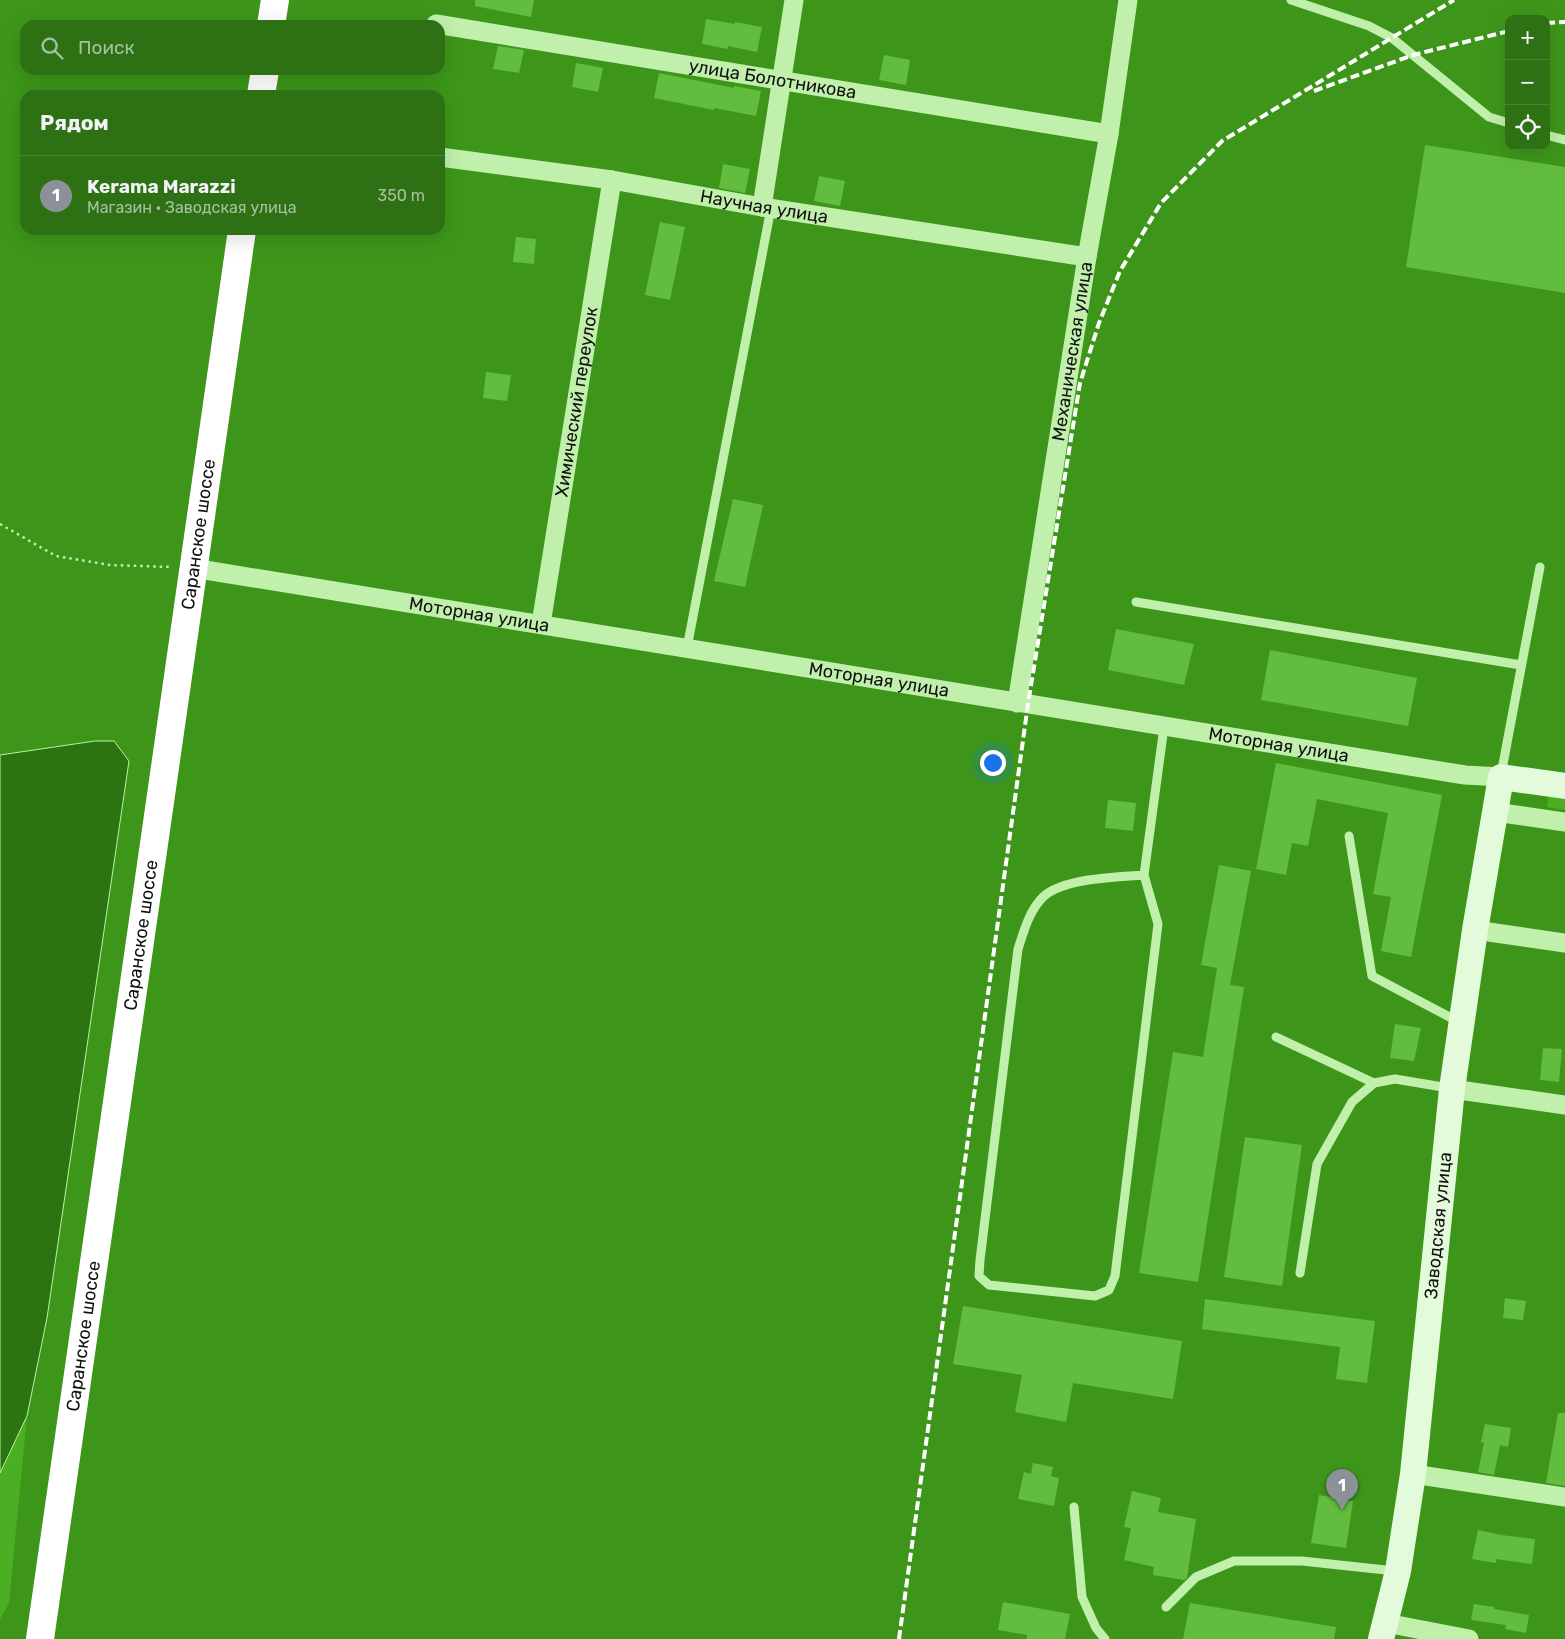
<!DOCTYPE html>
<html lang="ru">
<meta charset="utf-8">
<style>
:root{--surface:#2e7014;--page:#3a7822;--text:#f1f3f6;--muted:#a7c1a0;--line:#498234;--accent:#8c9099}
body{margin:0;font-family:Rubik,sans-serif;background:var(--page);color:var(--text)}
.controls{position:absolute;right:15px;top:15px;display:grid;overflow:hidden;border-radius:10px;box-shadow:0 5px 20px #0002}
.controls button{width:45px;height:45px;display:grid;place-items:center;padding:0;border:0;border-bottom:1px solid var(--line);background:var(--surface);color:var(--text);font:25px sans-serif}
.you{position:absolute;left:992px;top:762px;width:18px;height:18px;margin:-12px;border:4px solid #fff;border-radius:50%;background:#1a73e8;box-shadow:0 0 0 8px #1a73e833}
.badge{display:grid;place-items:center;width:32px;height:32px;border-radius:50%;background:var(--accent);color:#fff;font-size:16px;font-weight:700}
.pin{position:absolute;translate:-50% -41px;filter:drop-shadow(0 1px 2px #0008)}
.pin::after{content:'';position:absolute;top:26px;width:18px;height:15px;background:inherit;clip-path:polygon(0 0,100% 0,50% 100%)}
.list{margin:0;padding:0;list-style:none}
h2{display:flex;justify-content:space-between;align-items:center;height:65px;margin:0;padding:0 20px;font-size:21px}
h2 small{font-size:16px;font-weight:400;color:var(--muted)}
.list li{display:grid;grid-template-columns:32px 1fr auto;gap:15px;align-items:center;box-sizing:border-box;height:80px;padding:0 20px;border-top:1px solid var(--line)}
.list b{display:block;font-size:19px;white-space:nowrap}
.list p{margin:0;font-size:16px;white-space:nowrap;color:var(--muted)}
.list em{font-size:16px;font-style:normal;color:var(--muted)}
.icon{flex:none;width:28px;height:28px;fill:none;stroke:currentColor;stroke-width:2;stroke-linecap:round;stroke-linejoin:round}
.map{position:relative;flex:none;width:1565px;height:1639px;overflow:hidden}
.search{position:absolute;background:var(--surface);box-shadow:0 5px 20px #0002;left:20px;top:20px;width:425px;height:55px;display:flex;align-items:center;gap:12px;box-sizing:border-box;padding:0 18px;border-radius:15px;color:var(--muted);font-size:19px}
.panel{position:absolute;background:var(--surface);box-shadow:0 5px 20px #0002;left:20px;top:90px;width:425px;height:145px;border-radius:15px}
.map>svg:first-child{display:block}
.green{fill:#4caf23}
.water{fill:#2c7411;stroke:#b9f2a0}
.building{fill:#62bc3e}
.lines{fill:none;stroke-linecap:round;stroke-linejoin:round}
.path{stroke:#c1f0ad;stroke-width:2.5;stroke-dasharray:2.5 4;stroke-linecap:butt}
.lane{stroke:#c1f0ad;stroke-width:9}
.street{stroke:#c1f0ad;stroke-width:19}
.secondary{stroke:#e4fbdb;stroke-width:26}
.highway{stroke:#fff;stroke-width:28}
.rail{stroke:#fff;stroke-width:4;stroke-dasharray:9 4;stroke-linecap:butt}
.labels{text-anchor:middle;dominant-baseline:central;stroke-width:5;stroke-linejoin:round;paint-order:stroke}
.street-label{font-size:18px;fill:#111;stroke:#3d961a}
</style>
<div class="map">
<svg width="1565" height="1639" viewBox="0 0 1565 1639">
<rect width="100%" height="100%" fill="#3d961a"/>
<g class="green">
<polygon points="1549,792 1565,795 1565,810 1547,807"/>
<polygon points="27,1416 9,1603 0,1619 0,1473"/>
</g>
<polygon class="water" points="95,741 114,741 129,761 47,1318 27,1416 0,1473 0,755"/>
<g class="building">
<polygon points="475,0 534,0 531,17 475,6"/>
<polygon points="706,19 735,24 735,22 762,27 757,52 728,46 728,49 702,44"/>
<polygon points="498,46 524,50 519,73 493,69"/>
<polygon points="884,55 910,60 906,85 879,80"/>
<polygon points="576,63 603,68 598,92 572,87"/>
<polygon points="659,73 734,88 734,86 761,91 756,116 714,108 714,110 654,98"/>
<polygon points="1425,145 1565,167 1565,293 1406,267"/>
<polygon points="723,164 750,169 745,193 719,188"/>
<polygon points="819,176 845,181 840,206 814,201"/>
<polygon points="660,222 685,227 670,300 645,295"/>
<polygon points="516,237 536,239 534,264 513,262"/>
<polygon points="486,372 511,375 507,401 483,398"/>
<polygon points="733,499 763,505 745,587 714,581"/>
<polygon points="1116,629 1194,644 1184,685 1108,670"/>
<polygon points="1270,650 1417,678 1408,726 1261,700"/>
<polygon points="1276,763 1442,795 1411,957 1381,951 1391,897 1373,894 1388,813 1317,799 1308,846 1292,843 1286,875 1256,869"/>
<polygon points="1108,800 1136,803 1133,831 1105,828"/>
<polygon points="1219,865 1251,871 1230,985 1244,987 1198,1282 1139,1273 1173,1052 1203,1057 1217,968 1201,965"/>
<polygon points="1395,1024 1421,1028 1414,1061 1390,1058"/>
<polygon points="1543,1048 1562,1049 1559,1082 1540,1080"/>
<polygon points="1245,1137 1302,1145 1282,1286 1224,1277"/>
<polygon points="1505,1298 1526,1301 1523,1320 1503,1318"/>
<polygon points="1205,1299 1375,1321 1367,1383 1336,1379 1340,1347 1202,1329"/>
<polygon points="963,1306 1182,1341 1173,1399 1073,1383 1066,1422 1015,1412 1022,1375 953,1364"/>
<polygon points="1558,1413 1565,1413 1565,1486 1546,1483"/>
<polygon points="1485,1424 1511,1428 1508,1447 1500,1445 1494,1475 1478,1472 1484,1443 1481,1442"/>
<polygon points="1033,1463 1053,1467 1051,1476 1059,1478 1054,1506 1018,1499 1024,1472 1031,1474"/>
<polygon points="1132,1491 1161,1498 1158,1512 1196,1519 1187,1578 1184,1580 1153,1575 1154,1567 1124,1560 1131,1528 1124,1527"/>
<polygon points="1319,1495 1353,1501 1346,1548 1311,1543"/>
<polygon points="1478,1530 1501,1535 1535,1539 1532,1564 1496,1559 1496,1563 1472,1559"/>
<polygon points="1003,1602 1070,1614 1065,1639 1027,1639 1027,1635 998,1630"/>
<polygon points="1190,1603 1336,1627 1334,1639 1183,1639"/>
<polygon points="1474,1604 1494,1607 1494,1609 1529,1615 1526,1633 1505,1629 1506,1625 1471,1620"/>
</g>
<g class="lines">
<polyline class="path" points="0,524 56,556 110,565 171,567"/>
<g class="lane">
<polyline points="1291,0 1369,26 1392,38 1489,117 1509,123"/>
<polyline points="1546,135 1565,140"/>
<polyline points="1136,602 1521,665"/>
<polyline points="687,648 771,208"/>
<polyline points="1501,775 1540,567"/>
<polyline points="1349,836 1372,976 1459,1022"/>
<path d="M1144,875C1117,877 1063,878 1043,897C1029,911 1024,931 1018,949L980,1260L979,1276L989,1285L1095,1296L1109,1290L1115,1276L1158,924L1144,875L1164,727"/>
<polyline points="1276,1037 1374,1083"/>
<polyline points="1300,1273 1317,1164 1352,1102 1374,1083 1395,1079 1449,1088"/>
<polyline points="1074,1507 1082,1597 1096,1628 1105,1639"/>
<polyline points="1166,1607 1196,1577 1234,1561 1302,1561 1395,1571"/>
</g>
<g class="street">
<path id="s1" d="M436,24L1109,134"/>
<path id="s2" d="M440,157L612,180L762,207L1087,257"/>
<polyline points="762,207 794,0"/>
<path id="s3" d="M193,568L1465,775L1501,777"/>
<path id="s4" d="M541,624L612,180"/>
<path id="s5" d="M1017,703L1087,257L1109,134L1128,0"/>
<polyline points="1495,812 1565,822"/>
<polyline points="1475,930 1565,943"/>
<polyline points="1452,1089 1565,1105"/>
<polyline points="1413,1474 1565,1497"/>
<polyline points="1386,1623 1469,1639"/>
</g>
<path class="secondary" id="s6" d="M1381,1639L1398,1571L1413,1474L1452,1089L1475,930L1501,777L1565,786"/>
<g class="highway">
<polyline points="271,25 275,0"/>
<polyline points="261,95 265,70"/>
<path id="s7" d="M40,1639L242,230"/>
</g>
<g class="rail">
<polyline points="1546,23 1565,22"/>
<polyline points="1314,91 1413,55 1509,31"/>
<polyline points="899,1639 1028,704 1080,383 1099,323 1120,271 1161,203 1222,141 1454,0"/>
</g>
</g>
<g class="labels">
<g class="street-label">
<text stroke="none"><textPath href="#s1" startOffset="341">улица Болотникова</textPath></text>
<text stroke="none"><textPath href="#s2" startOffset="328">Научная улица</textPath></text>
<text stroke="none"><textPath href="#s5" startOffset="356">Механическая улица</textPath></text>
<text stroke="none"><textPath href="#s4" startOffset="225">Химический переулок</textPath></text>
<text stroke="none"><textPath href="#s7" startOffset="1116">Саранское шоссе</textPath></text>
<text stroke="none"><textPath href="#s3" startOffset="290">Моторная улица</textPath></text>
<text stroke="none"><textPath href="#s3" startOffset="695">Моторная улица</textPath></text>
<text stroke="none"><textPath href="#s3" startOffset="1100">Моторная улица</textPath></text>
<text stroke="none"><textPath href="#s7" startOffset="711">Саранское шоссе</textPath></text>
<text stroke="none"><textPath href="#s6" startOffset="418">Заводская улица</textPath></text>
<text stroke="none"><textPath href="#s7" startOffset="306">Саранское шоссе</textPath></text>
</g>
</g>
</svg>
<div class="controls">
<button>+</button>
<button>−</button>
<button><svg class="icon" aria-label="locate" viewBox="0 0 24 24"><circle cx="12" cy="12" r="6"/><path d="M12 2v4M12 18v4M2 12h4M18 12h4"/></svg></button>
</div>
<div class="you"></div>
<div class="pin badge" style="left:1342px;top:1510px">1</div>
<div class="search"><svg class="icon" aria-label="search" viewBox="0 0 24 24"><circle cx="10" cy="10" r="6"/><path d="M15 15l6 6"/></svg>Поиск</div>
<section class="panel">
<h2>Рядом<small></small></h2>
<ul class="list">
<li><span class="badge">1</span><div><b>Kerama Marazzi</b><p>Магазин · Заводская улица</p></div><em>350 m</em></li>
</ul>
</section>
</div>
